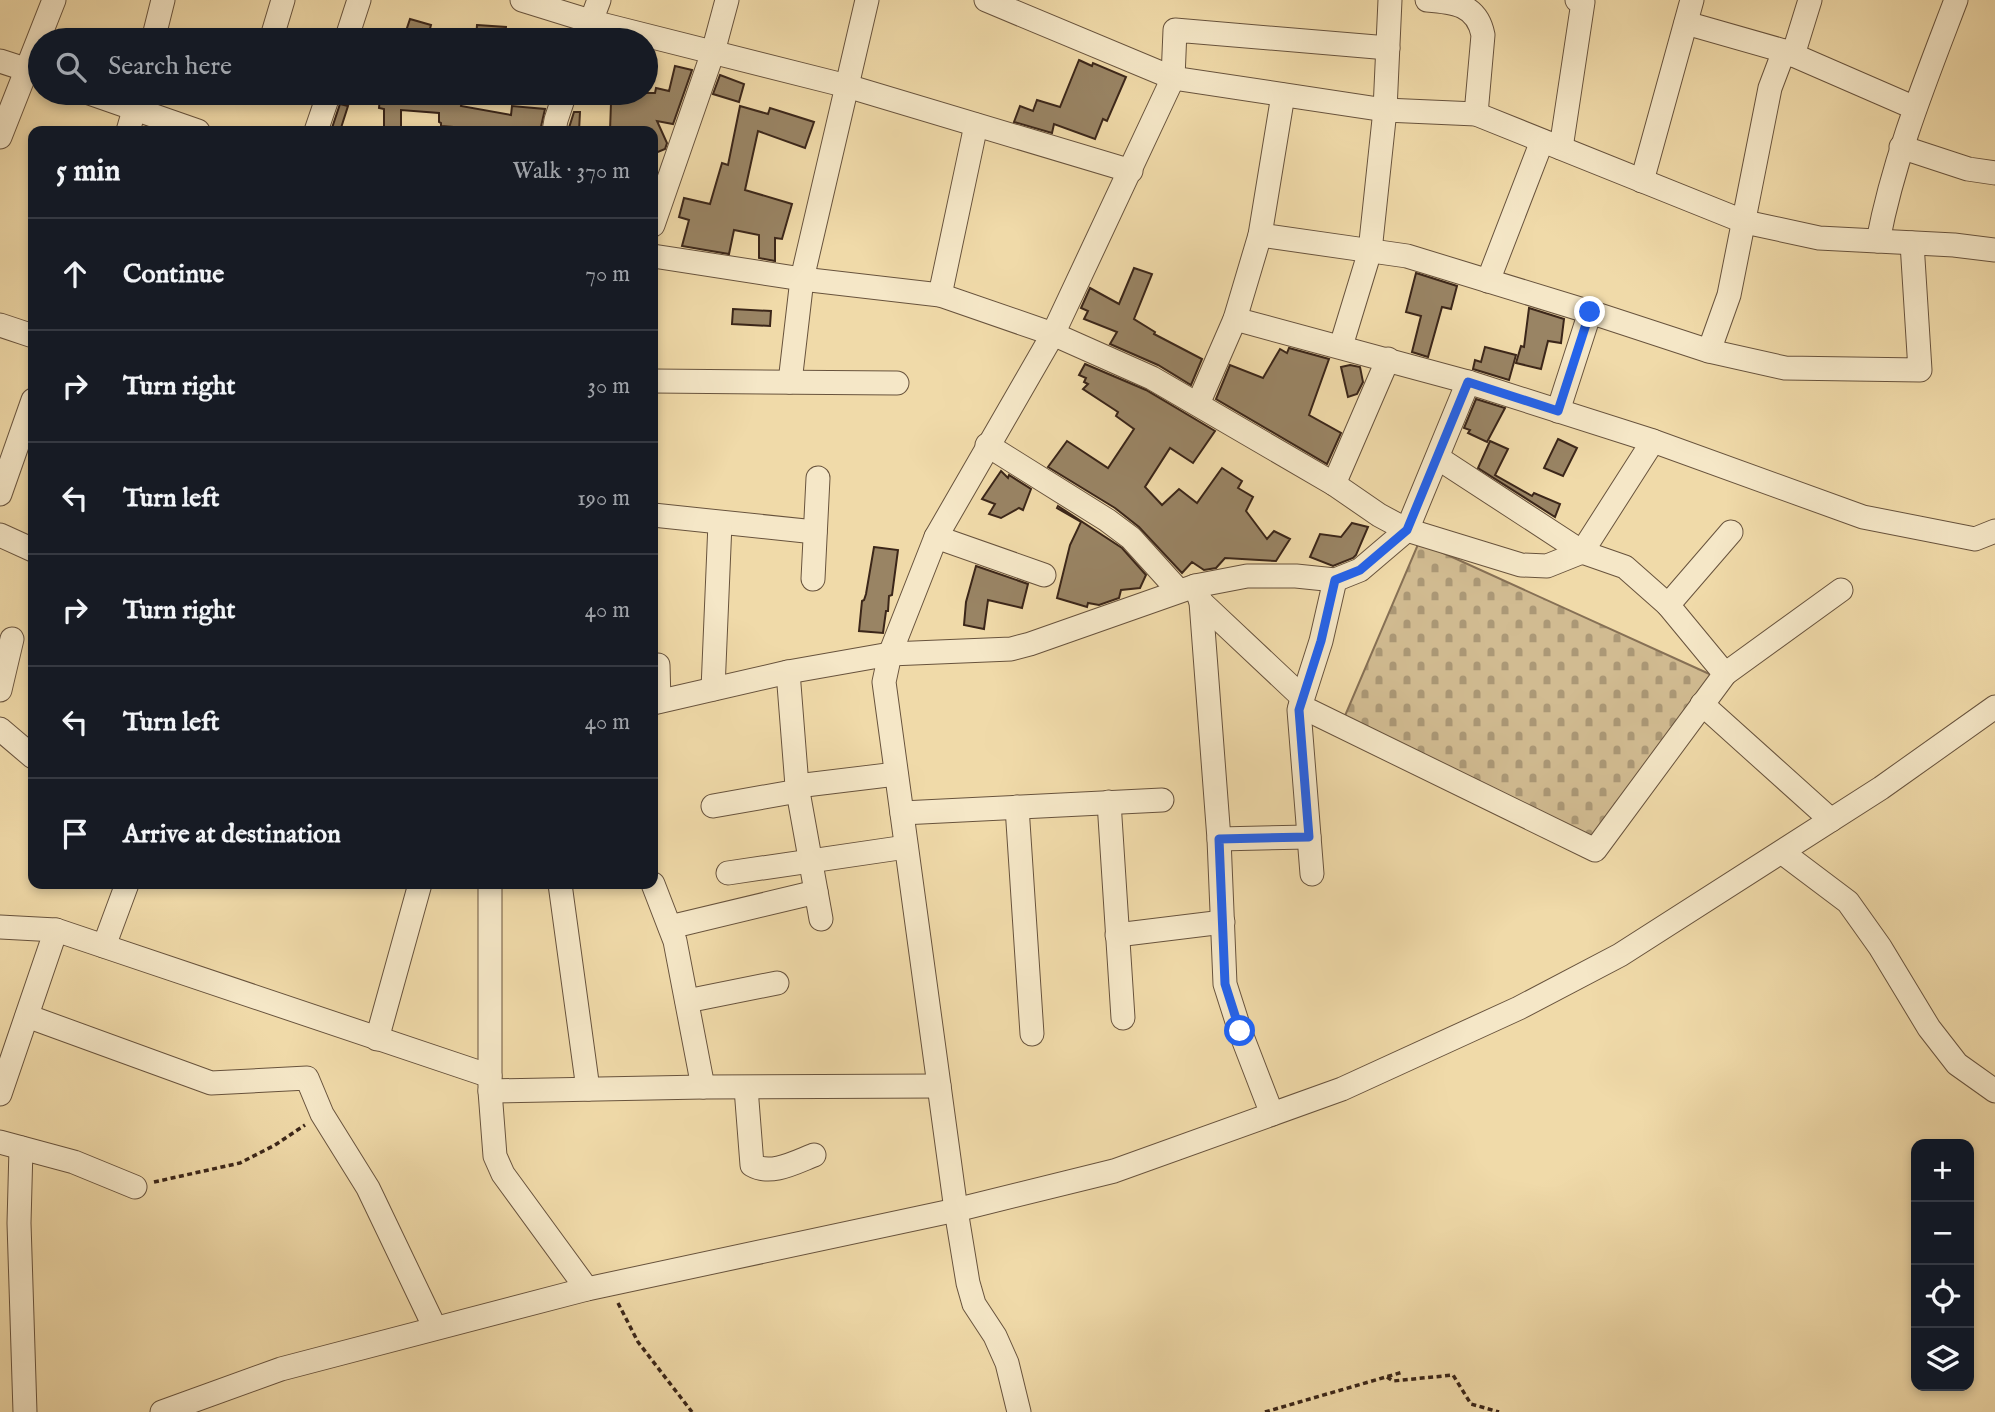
<!DOCTYPE html>
<meta charset="utf-8">
<style>
:root{--surface:#171b24;--page:#242831;--text:#f1f3f6;--muted:#9ea1a6;--line:#363941}
body{margin:0;font-family:"IM FELL English",serif;background:var(--page);color:var(--text)}
.controls{position:absolute;right:21px;bottom:21px;display:grid;overflow:hidden;border-radius:14px;box-shadow:0 4px 10px #0003}
.controls button{width:63px;height:63px;display:grid;place-items:center;padding:0;border:0;border-bottom:2px solid var(--line);background:var(--surface);color:var(--text);font:35px sans-serif}
.stop{position:absolute;width:21px;height:21px;margin:-16px;border:5px solid #2563eb;border-radius:50%;background:#fff}
.stop.end{background:#2563eb;border-color:#fff;box-shadow:0 2px 7px #0008}
.list{margin:0;padding:0;list-style:none}
h2{display:flex;justify-content:space-between;align-items:center;height:91px;margin:0;padding:0 28px;font-size:30px}
h2 small{font-size:23px;font-weight:400;color:var(--muted)}
.list li{display:grid;grid-template-columns:46px 1fr auto;gap:21px;align-items:center;box-sizing:border-box;height:112px;padding:0 28px;border-top:2px solid var(--line)}
.list b{display:block;font-size:26px;white-space:nowrap}
.list em{font-size:23px;font-style:normal;color:var(--muted)}
.icon{flex:none;width:38px;height:38px;fill:none;stroke:currentColor;stroke-width:2;stroke-linecap:round;stroke-linejoin:round}
.map{position:relative;flex:none;width:1995px;height:1412px;overflow:hidden}
.search{position:absolute;background:var(--surface);box-shadow:0 4px 10px #0003;left:28px;top:28px;width:630px;height:77px;display:flex;align-items:center;gap:18px;box-sizing:border-box;padding:0 24px;border-radius:38px;color:var(--muted);font-size:26px}
.panel{position:absolute;background:var(--surface);box-shadow:0 4px 10px #0003;left:28px;top:126px;width:630px;height:763px;border-radius:14px}
.map>svg:first-child{display:block}
.cemetery{fill:url(#cemetery-stones);stroke:#867055;stroke-width:2}
.building{fill:#998464;stroke:#3b2619;stroke-width:2}
.lines{fill:none;stroke-linecap:round;stroke-linejoin:round}
.minor-casing{stroke:#68533d;stroke-width:25}
.path{stroke:#3b2619;stroke-width:3.5;stroke-dasharray:5 3.5;stroke-linecap:butt}
.minor{stroke:#f5e7c7;stroke-width:23}
.route{stroke:#2563eb;stroke-width:9}
</style>
<div class="map">
<svg width="1995" height="1412" viewBox="0 0 1995 1412">
<defs>
<pattern id="cemetery-stones" width="16" height="16" patternUnits="userSpaceOnUse" patternTransform="scale(1.75)"><rect width="16" height="16" fill="#d1bb91"/><path d="M2 7V4a2 2 0 0 1 4 0v3zM10 15v-3a2 2 0 0 1 4 0v3z" fill="#ab9876"/></pattern>
</defs>
<rect width="100%" height="100%" fill="#f0daa9"/>
<filter id="stains"><feTurbulence type="fractalNoise" baseFrequency=".00286" numOctaves="4"/><feColorMatrix values="0 0 0 0 .2 0 0 0 0 .09 0 0 0 0 .02 0 0 0 .5 -.17"/></filter>
<radialGradient id="worn" r=".72"><stop offset=".6" stop-color="#630" stop-opacity="0"/><stop offset="1" stop-color="#630" stop-opacity=".3"/></radialGradient>
<polygon class="cemetery" points="1419,542 1716,677 1592,843 1344,718"/>
<g class="building">
<polygon points="410,19 431,25 427,40 403,40"/>
<polygon points="477,25 506,27 505,40 476,40"/>
<polygon points="1079,60 1092,66 1093,63 1126,77 1107,121 1103,119 1095,139 1054,124 1052,133 1014,122 1020,106 1033,111 1037,100 1060,107"/>
<polygon points="675,66 692,70 673,124 657,121 667,143 665,149 653,154 653,131 610,131 611,103 625,103 627,93 655,93 656,88 669,91"/>
<polygon points="720,75 744,84 739,102 713,94"/>
<polygon points="417,93 438,94 437,98 462,100 461,106 511,115 512,106 545,109 540,131 477,131 478,129 441,126 441,123 439,122 439,113 401,110 401,131 384,131 384,109 379,108 380,98 417,98"/>
<polygon points="340,104 348,106 340,131 331,131"/>
<polygon points="740,106 768,114 770,108 814,122 805,148 758,131 745,190 792,204 782,239 775,238 775,261 759,258 759,235 734,230 729,254 682,246 689,220 679,217 684,198 710,204 722,163 728,165"/>
<polygon points="574,112 580,112 579,131 568,131"/>
<polygon points="1134,268 1152,274 1134,319 1155,332 1154,334 1202,359 1191,385 1158,365 1110,344 1117,332 1084,319 1088,311 1081,308 1090,288 1119,304"/>
<polygon points="1416,273 1457,286 1451,309 1442,307 1428,357 1412,352 1421,316 1406,312"/>
<polygon points="1529,308 1564,319 1561,343 1548,341 1541,369 1516,363 1521,346 1524,347"/>
<polygon points="733,309 771,311 770,326 732,324"/>
<polygon points="1485,347 1516,355 1509,380 1473,369 1475,360 1481,362"/>
<polygon points="1289,348 1329,359 1309,415 1341,433 1327,464 1216,399 1230,365 1263,378 1280,349 1287,353"/>
<polygon points="1085,364 1146,390 1215,431 1193,463 1170,448 1145,487 1162,505 1179,489 1197,503 1222,468 1242,481 1238,488 1253,497 1246,511 1267,539 1274,531 1290,539 1276,561 1225,558 1216,568 1204,570 1192,562 1182,573 1139,527 1115,508 1048,467 1067,441 1108,468 1134,429 1116,416 1118,412 1083,389 1088,384 1084,382 1086,378 1079,375"/>
<polygon points="1350,365 1360,367 1363,382 1357,394 1348,397 1341,367"/>
<polygon points="1476,399 1505,408 1487,442 1468,433 1470,430 1464,428"/>
<polygon points="1558,439 1577,448 1563,476 1544,468"/>
<polygon points="1490,441 1508,449 1495,475 1532,496 1534,493 1560,504 1555,517 1478,468"/>
<polygon points="1001,471 1008,478 1009,475 1031,489 1023,510 1019,508 1001,518 989,514 995,504 982,499"/>
<polygon points="1058,506 1122,548 1146,575 1140,588 1121,590 1119,598 1099,605 1088,603 1087,607 1057,598 1070,545 1081,522 1057,508"/>
<polygon points="1352,523 1368,527 1356,555 1353,558 1333,566 1310,557 1320,534 1341,537"/>
<polygon points="874,547 898,550 892,595 889,596 888,611 886,611 883,633 859,631 862,601 864,600 866,594"/>
<polygon points="976,566 1028,584 1022,608 988,600 984,629 964,625 966,602"/>
</g>
<g class="lines">
<g class="minor-casing">
<g id="minor">
<polyline points="522,0 593,22 847,86 1131,171"/>
<polyline points="986,0 1173,78 1385,110 1476,114 1745,222 1819,238 1954,245 1995,250"/>
<path d="M1427,0C1453,2 1477,4 1483,35L1476,114"/>
<polyline points="1686,23 1784,51 1915,108"/>
<polyline points="153,40 163,0"/>
<polyline points="271,40 283,0"/>
<polyline points="346,40 359,0"/>
<polyline points="584,40 599,0"/>
<polyline points="1793,55 1810,0"/>
<polyline points="0,61 40,74"/>
<polyline points="89,93 198,131"/>
<polyline points="128,131 139,93"/>
<polyline points="316,131 329,93"/>
<polyline points="554,131 556,120 565,93"/>
<polyline points="0,137 54,0"/>
<polyline points="1901,147 1968,169 1995,173"/>
<polyline points="1561,148 1583,2 1577,0"/>
<polyline points="1642,181 1692,0"/>
<polyline points="653,225 713,52 727,0"/>
<polyline points="1260,235 1407,256 1590,312 1709,351 1785,368 1920,370 1912,243"/>
<path d="M1878,241C1894,157 1926,79 1956,0"/>
<polyline points="653,256 802,279 940,295 1053,334 1152,378 1334,484 1379,515 1407,530 1521,565 1547,566 1582,552 1653,441"/>
<polyline points="1488,281 1542,141"/>
<polyline points="940,295 976,125"/>
<polyline points="1235,319 1468,382 1653,441 1863,517 1975,539 1995,531"/>
<polyline points="0,325 33,336"/>
<polyline points="1341,346 1370,251 1385,110 1390,0"/>
<polyline points="1709,351 1729,295 1770,88 1784,51"/>
<polyline points="653,381 897,383"/>
<polyline points="790,382 802,279 867,0"/>
<polyline points="1198,404 1235,319 1260,235 1283,95"/>
<polyline points="1558,411 1590,312"/>
<polyline points="987,445 1107,520 1131,538 1178,590"/>
<polyline points="1438,458 1582,552 1625,567 1668,605 1725,674"/>
<polyline points="1334,484 1388,359"/>
<polyline points="0,494 33,400"/>
<polyline points="653,515 815,532"/>
<polyline points="0,535 33,550"/>
<polyline points="936,537 1044,575"/>
<polyline points="813,579 818,478"/>
<polyline points="1195,586 1201,602 1219,839 1225,984 1240,1031 1272,1114"/>
<polyline points="1201,602 1302,697"/>
<polyline points="1668,605 1731,532"/>
<polyline points="653,665 658,665 659,701"/>
<polyline points="788,672 797,786 821,919"/>
<polyline points="713,689 720,523"/>
<polyline points="0,690 12,639"/>
<polyline points="653,703 788,672 890,654 1011,649 1030,644 1195,586 1247,576 1296,576 1335,580 1360,570 1407,530 1468,382"/>
<polyline points="1702,704 1831,820"/>
<polyline points="1300,706 1595,850 1725,674 1841,590"/>
<polyline points="0,729 33,757"/>
<polyline points="797,786 896,774"/>
<polyline points="1109,802 1123,1018"/>
<polyline points="713,806 798,791"/>
<polyline points="1017,807 1032,1034"/>
<polyline points="902,813 1162,800"/>
<polyline points="1219,839 1309,837"/>
<polyline points="1783,853 1848,902 1880,947 1929,1028 1957,1064 1995,1091"/>
<polyline points="728,873 906,847"/>
<polyline points="1312,874 1299,710 1321,641 1335,580"/>
<polyline points="490,884 490,1091 495,1156 503,1174 587,1289"/>
<polyline points="560,884 588,1089"/>
<polyline points="653,884 675,941 703,1087"/>
<polyline points="0,927 56,930 490,1076"/>
<polyline points="670,927 816,892"/>
<polyline points="1117,935 1223,922"/>
<polyline points="104,946 127,884"/>
<polyline points="687,1001 777,983"/>
<polyline points="27,1016 211,1083 307,1078 322,1114 368,1188 435,1328"/>
<polyline points="377,1039 420,884"/>
<path d="M746,1088L752,1165C771,1176 796,1162 814,1155"/>
<polyline points="490,1091 703,1087 939,1086"/>
<polyline points="0,1094 56,930"/>
<polyline points="0,1142 74,1162 135,1187"/>
<polyline points="21,1148 19,1223 25,1412"/>
<polyline points="162,1412 281,1369 587,1289 956,1210 1114,1171 1342,1089 1519,1008 1620,955 1881,788 1995,707"/>
<polyline points="1019,1412 1007,1363 995,1336 974,1304 968,1283 956,1210 884,682 890,654 936,537 1053,334 1173,78 1175,30 1388,48"/>
</g>
</g>
<g class="path">
<polyline points="154,1182 240,1163 275,1145 305,1125"/>
<polyline points="618,1303 638,1342 692,1412"/>
<polyline points="1387,1377 1393,1381 1453,1375 1471,1404 1499,1412"/>
<polyline points="1265,1412 1403,1372"/>
</g>
<use href="#minor" class="minor"/>
</g>
<g class="lines">
<polyline class="route" points="1240,1031 1225,984 1219,839 1309,837 1299,710 1321,641 1335,580 1360,570 1407,530 1468,382 1558,411 1590,312"/>
</g>
<rect width="100%" height="100%" filter="url(#stains)"/>
<rect width="100%" height="100%" fill="url(#worn)"/>
</svg>
<div class="controls">
<button>+</button>
<button>−</button>
<button><svg class="icon" aria-label="locate" viewBox="0 0 24 24"><circle cx="12" cy="12" r="6"/><path d="M12 2v4M12 18v4M2 12h4M18 12h4"/></svg></button>
<button><svg class="icon" aria-label="layers" viewBox="0 0 24 24"><path d="M12 4l9 5-9 5-9-5zM3 14l9 5 9-5"/></svg></button>
</div>
<div class="stop" style="left:1240px;top:1031px"></div>
<div class="stop end" style="left:1590px;top:312px"></div>
<div class="search"><svg class="icon" aria-label="search" viewBox="0 0 24 24"><circle cx="10" cy="10" r="6"/><path d="M15 15l6 6"/></svg>Search here</div>
<section class="panel">
<h2>5 min<small>Walk · 370 m</small></h2>
<ul class="list">
<li><svg class="icon" aria-label="ahead" viewBox="0 0 24 24"><path d="M12 20V5M6 11l6-6 6 6"/></svg><div><b>Continue</b></div><em>70 m</em></li>
<li><svg class="icon" aria-label="right" viewBox="0 0 24 24"><path d="M7 20v-9h11M14 6l5 5-5 5"/></svg><div><b>Turn right</b></div><em>30 m</em></li>
<li><svg class="icon" aria-label="left" viewBox="0 0 24 24"><path d="M17 20v-9H6M10 6l-5 5 5 5"/></svg><div><b>Turn left</b></div><em>190 m</em></li>
<li><svg class="icon" aria-label="right" viewBox="0 0 24 24"><path d="M7 20v-9h11M14 6l5 5-5 5"/></svg><div><b>Turn right</b></div><em>40 m</em></li>
<li><svg class="icon" aria-label="left" viewBox="0 0 24 24"><path d="M17 20v-9H6M10 6l-5 5 5 5"/></svg><div><b>Turn left</b></div><em>40 m</em></li>
<li><svg class="icon" aria-label="arrive" viewBox="0 0 24 24"><path d="M6 21V4h12l-3 4 3 4H6"/></svg><div><b>Arrive at destination</b></div></li>
</ul>
</section>
</div>
